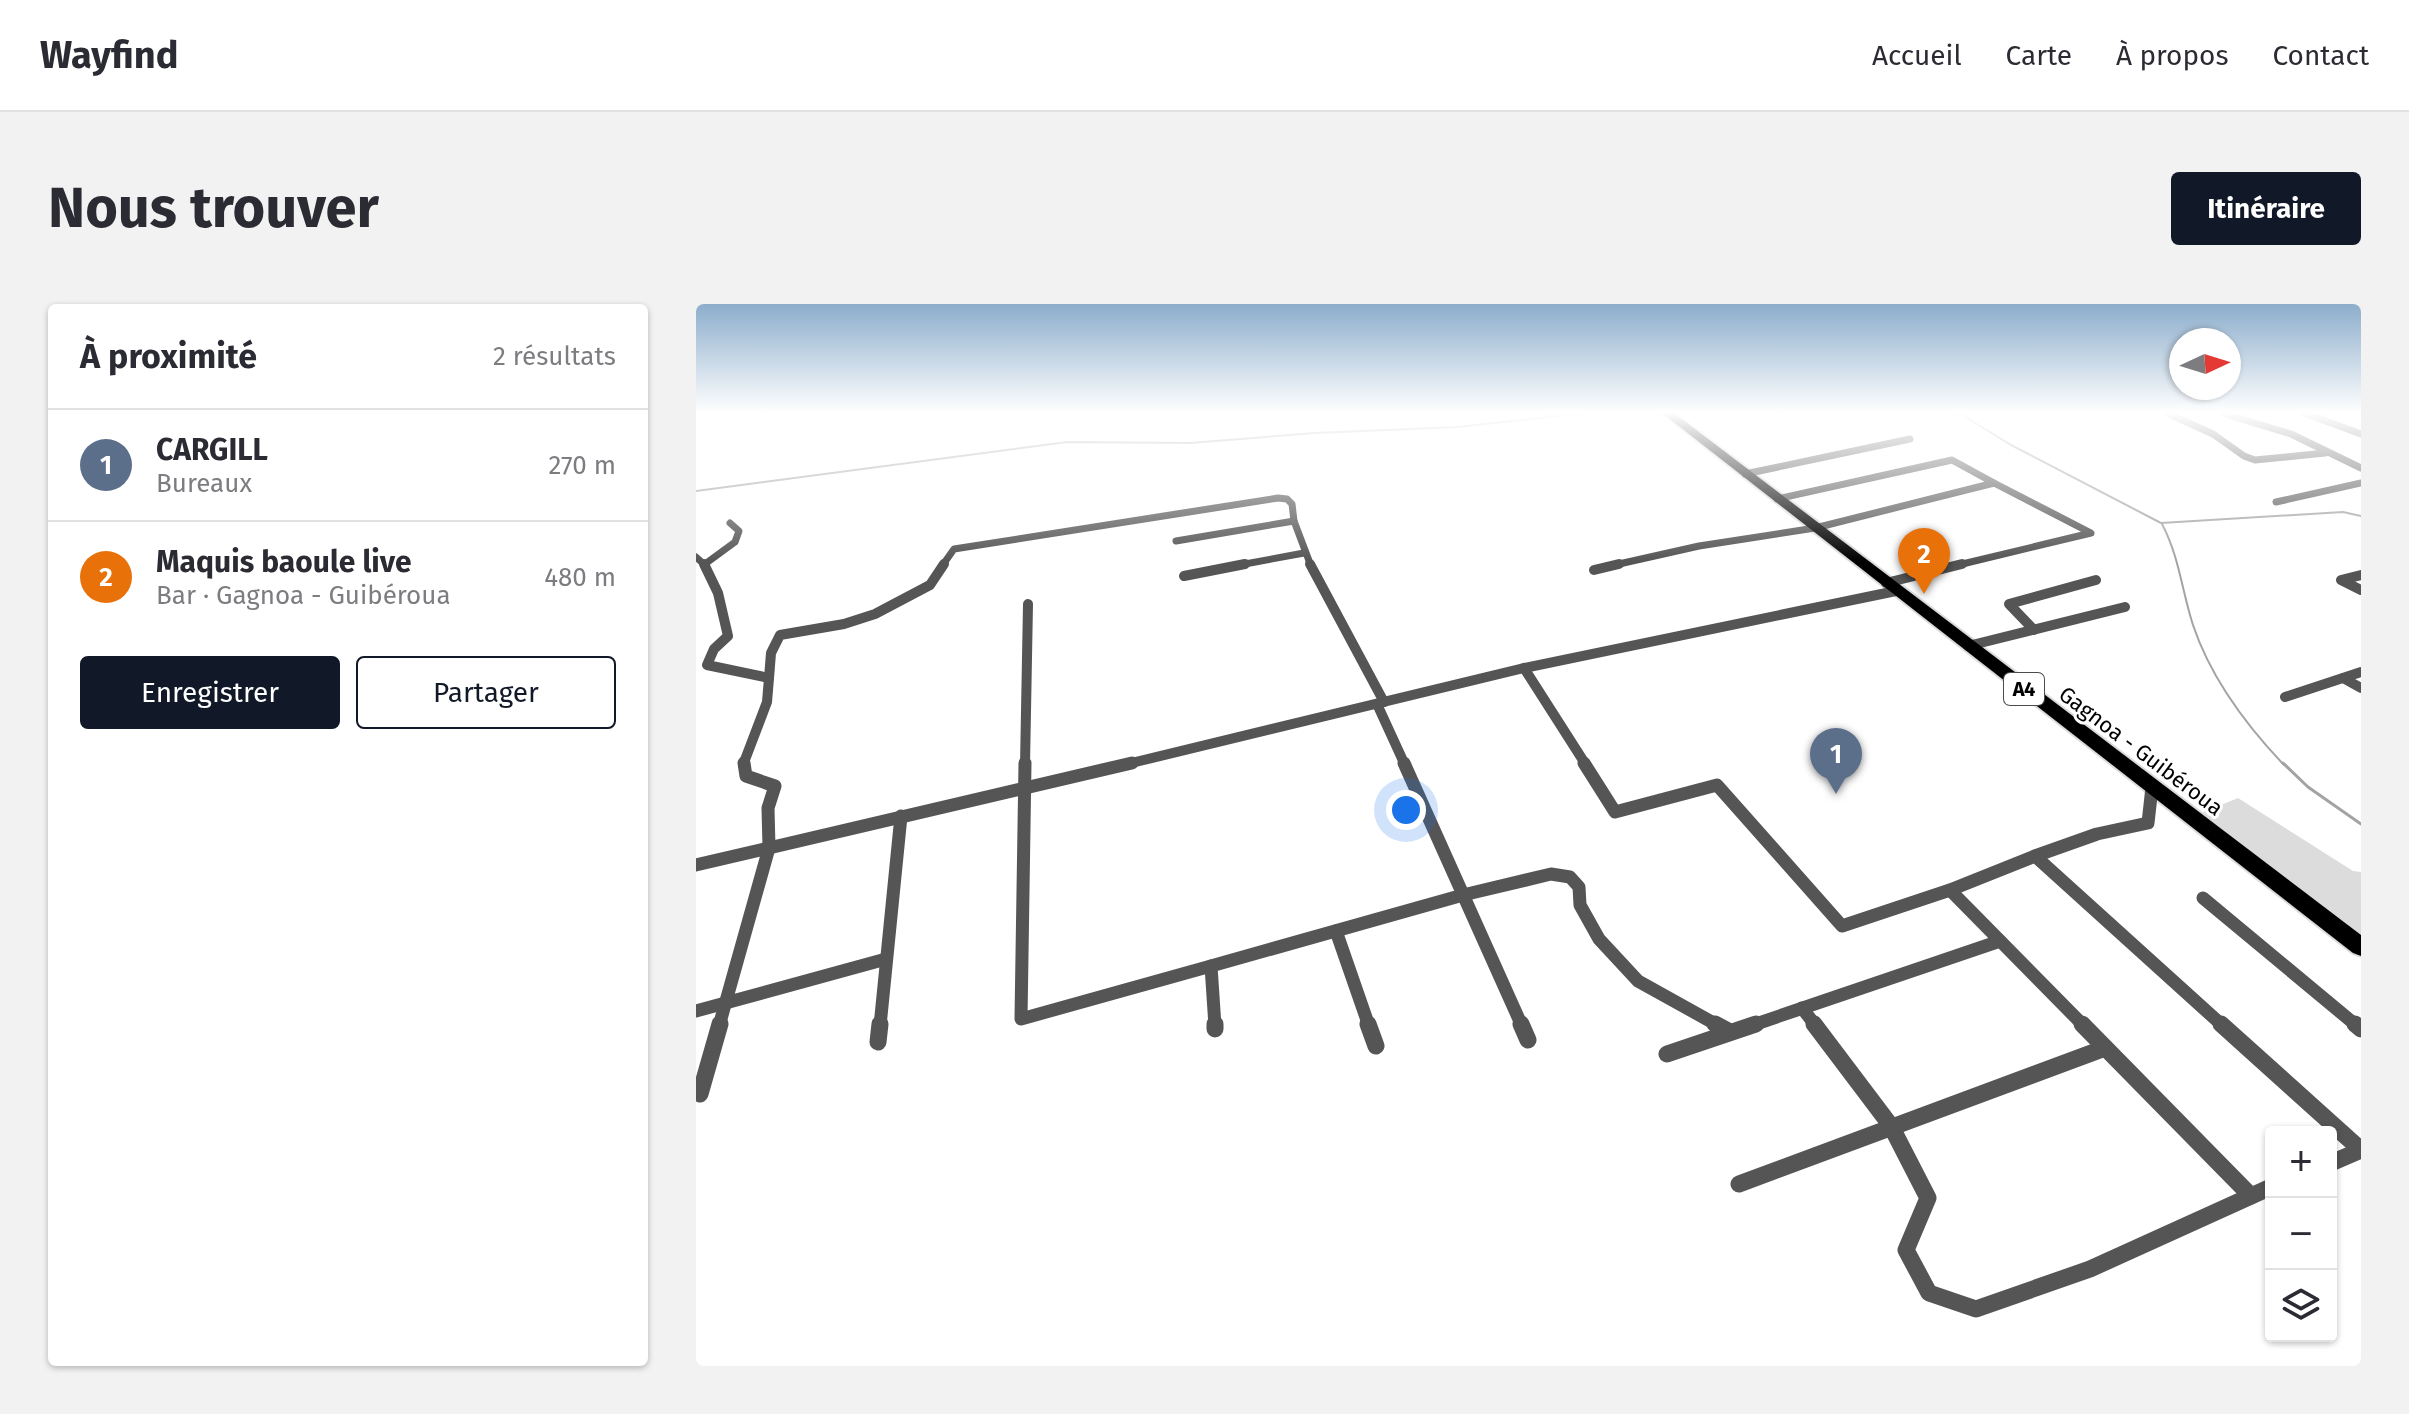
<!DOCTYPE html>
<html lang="fr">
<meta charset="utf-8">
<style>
:root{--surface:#fff;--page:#f2f2f3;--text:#2b2b33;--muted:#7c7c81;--line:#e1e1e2;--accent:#111827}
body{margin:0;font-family:"Fira Sans",sans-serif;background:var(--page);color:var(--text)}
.controls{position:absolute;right:24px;bottom:24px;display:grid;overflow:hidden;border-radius:8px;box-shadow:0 2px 6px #0004}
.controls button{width:72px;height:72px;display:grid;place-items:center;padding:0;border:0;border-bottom:2px solid var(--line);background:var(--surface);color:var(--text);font:40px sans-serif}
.compass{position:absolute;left:1473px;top:24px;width:72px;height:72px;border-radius:50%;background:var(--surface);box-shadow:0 2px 6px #0004;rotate:86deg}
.you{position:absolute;left:710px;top:506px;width:28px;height:28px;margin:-20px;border:6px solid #fff;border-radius:50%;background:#1a73e8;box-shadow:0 0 0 12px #1a73e833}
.badge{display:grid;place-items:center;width:52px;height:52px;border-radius:50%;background:var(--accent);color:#fff;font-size:26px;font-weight:700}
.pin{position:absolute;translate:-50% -66px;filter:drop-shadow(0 2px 4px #0008)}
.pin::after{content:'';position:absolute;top:42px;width:28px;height:24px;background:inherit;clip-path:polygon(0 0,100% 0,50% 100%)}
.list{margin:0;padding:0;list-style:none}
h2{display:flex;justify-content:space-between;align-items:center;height:104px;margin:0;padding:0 32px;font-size:34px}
h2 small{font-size:26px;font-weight:400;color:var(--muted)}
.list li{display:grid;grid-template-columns:52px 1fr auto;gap:24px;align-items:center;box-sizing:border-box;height:112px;padding:0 32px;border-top:2px solid var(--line)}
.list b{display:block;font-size:30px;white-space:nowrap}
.list p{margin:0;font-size:26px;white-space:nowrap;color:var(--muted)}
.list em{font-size:26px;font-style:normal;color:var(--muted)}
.actions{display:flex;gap:16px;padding:24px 32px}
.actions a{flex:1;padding:18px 0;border:2px solid var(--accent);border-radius:8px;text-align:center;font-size:28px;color:var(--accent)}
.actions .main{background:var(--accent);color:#fff}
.icon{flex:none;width:44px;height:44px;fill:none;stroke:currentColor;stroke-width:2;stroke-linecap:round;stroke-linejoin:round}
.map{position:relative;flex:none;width:1665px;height:1062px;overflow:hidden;border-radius:8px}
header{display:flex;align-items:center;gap:48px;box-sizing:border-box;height:112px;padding:0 40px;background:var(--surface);border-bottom:2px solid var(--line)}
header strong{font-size:38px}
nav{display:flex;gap:44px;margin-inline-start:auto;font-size:28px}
.intro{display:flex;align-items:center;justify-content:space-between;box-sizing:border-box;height:192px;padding:0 48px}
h1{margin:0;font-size:56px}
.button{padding:20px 36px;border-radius:8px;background:var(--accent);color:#fff;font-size:28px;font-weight:700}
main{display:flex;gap:48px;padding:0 48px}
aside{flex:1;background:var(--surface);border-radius:8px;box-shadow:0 2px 6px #0004}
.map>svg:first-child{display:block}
.green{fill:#dcdcdc}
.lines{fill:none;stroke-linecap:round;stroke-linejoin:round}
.stream-far1{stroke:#a3a3a3;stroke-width:2}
.stream{stroke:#a3a3a3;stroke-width:3}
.primary-casing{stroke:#dbdbdb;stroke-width:4}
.minor-far3{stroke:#555;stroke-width:7}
.minor-far2{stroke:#555;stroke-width:10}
.minor-far1{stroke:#555;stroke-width:13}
.minor{stroke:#555;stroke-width:17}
.primary{fill:#000;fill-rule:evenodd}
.labels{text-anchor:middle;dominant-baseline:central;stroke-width:6;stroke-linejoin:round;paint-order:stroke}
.shield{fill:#fff;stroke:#4c4c4c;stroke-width:2}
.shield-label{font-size:20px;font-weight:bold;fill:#000}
.street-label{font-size:22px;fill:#000;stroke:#fff}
</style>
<header>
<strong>Wayfind</strong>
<nav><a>Accueil</a><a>Carte</a><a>À propos</a><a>Contact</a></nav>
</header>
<div class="intro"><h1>Nous trouver</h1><a class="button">Itinéraire</a></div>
<main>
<aside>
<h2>À proximité<small>2 résultats</small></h2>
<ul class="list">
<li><span class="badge" style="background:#5c6f8a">1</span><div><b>CARGILL</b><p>Bureaux</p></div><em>270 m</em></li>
<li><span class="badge" style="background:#e8710a">2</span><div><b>Maquis baoule live</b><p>Bar · Gagnoa - Guibéroua</p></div><em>480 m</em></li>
</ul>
<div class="actions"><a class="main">Enregistrer</a><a>Partager</a></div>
</aside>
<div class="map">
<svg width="1665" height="1062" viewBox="0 0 1665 1062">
<rect width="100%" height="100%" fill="#fff"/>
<polygon class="green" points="1542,494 1657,567 1665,568 1665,640 1498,512"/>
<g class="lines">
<g class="stream-far1">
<polyline points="1263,109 1315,141 1465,219 1647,208 1665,212"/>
<polyline points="0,187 371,138 494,139 619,129 761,123 888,109"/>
<path d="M1466,220C1483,252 1486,287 1497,321C1515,375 1550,421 1588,461"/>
</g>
<polyline class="stream" points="1587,459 1612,483 1665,520"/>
<g class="primary-casing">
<polygon id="primary" points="966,109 978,109 1665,631 1665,652 1657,649"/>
</g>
<g class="minor-far3">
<polyline points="1471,109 1517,130 1548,152 1559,156 1629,149"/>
<polyline points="1608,109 1665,130"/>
<polyline points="1529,110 1595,130 1665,164"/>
<polyline points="1049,170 1214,135"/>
<polyline points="1580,198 1665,179"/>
<polyline points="480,237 598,217"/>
<polyline points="0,253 10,262"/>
<polyline points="9,260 39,238 43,227 34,219"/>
<polyline points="246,262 258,245 582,194 591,195 596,200 598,217 615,262"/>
<polyline points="538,262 608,249"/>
<polyline points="914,262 1003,242 1119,224 1298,179 1256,156 1081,195"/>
<polyline points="1258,262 1395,229 1298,179"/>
</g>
<g class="minor-far2">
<polyline points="8,260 22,289 32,332 18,345 11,361 73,374 71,398 47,461"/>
<polyline points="614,260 688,398"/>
<polyline points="898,266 923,260"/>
<polyline points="1665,271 1645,276 1665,286"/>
<polyline points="488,272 549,260"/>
<polyline points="1190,279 1266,260"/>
<polyline points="1338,326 1313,300 1400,276"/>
<polyline points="1272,342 1429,303"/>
<polyline points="828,364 890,461"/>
<polyline points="73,374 75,349 84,331 148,320 179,310 234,281 248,260"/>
<polyline points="1647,374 1665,384"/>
<polyline points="1589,393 1665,368"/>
<polyline points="681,400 709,461"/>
<polyline points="329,461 332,300"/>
<polyline points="427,461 828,364 1200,287"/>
</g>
<g class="minor-far1">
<polyline points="329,459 325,715 515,662"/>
<polyline points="708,459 826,722"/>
<polyline points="888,459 919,508 1021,481 1146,622 1254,586 1339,552"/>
<polyline points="1456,483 1452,519 1401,530 1339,552 1527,722"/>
<polyline points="0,561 436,459"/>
<polyline points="1254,586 1388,722"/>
<polyline points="1507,594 1661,722"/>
<polyline points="640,627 673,722"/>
<polyline points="1106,704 1120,722"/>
<polyline points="0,707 190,655"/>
<polyline points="23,722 73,544 72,504 79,482 50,472 48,459"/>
<polyline points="184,722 205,512"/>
<polyline points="519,722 515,662 767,591 855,570 874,573 883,583 884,601 903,635 942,677 1023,722"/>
<polyline points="1054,722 1304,637"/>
</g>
<g class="minor">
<polyline points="519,720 519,725"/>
<polyline points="672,720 680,742"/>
<polyline points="825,720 832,736"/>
<polyline points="1019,720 1034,728"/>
<polyline points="1118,720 1195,822 1232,894 1210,946 1233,989 1280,1005 1394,965 1575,883"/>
<polyline points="1386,720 1555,892"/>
<polyline points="1525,720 1665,846"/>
<polyline points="1659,720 1665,725"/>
<polyline points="182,738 184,720"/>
<polyline points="971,750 1060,720"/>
<polyline points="4,790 24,720"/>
<polyline points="1635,859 1665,846"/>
<polyline points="1043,880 1409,744"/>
</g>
<use href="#primary" class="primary"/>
</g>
<linearGradient id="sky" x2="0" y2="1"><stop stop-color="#8cadcc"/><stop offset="0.42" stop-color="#fff"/><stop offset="1" stop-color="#fff" stop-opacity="0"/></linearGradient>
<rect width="1665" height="258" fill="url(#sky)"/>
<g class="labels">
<rect class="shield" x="1308" y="369" width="40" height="32" rx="6"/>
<g class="shield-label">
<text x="1328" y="385">A4</text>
</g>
<g class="street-label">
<text transform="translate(1445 447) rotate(37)">Gagnoa - Guibéroua</text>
</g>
</g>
</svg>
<div class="controls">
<button>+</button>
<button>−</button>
<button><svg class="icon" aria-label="layers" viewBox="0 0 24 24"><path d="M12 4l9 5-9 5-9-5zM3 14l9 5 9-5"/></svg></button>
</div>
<svg class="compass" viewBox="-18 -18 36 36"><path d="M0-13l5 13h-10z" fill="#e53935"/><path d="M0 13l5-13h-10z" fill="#7c7c81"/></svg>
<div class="you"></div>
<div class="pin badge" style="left:1140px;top:490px;background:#5c6f8a">1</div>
<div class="pin badge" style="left:1228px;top:290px;background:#e8710a">2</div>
</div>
</main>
